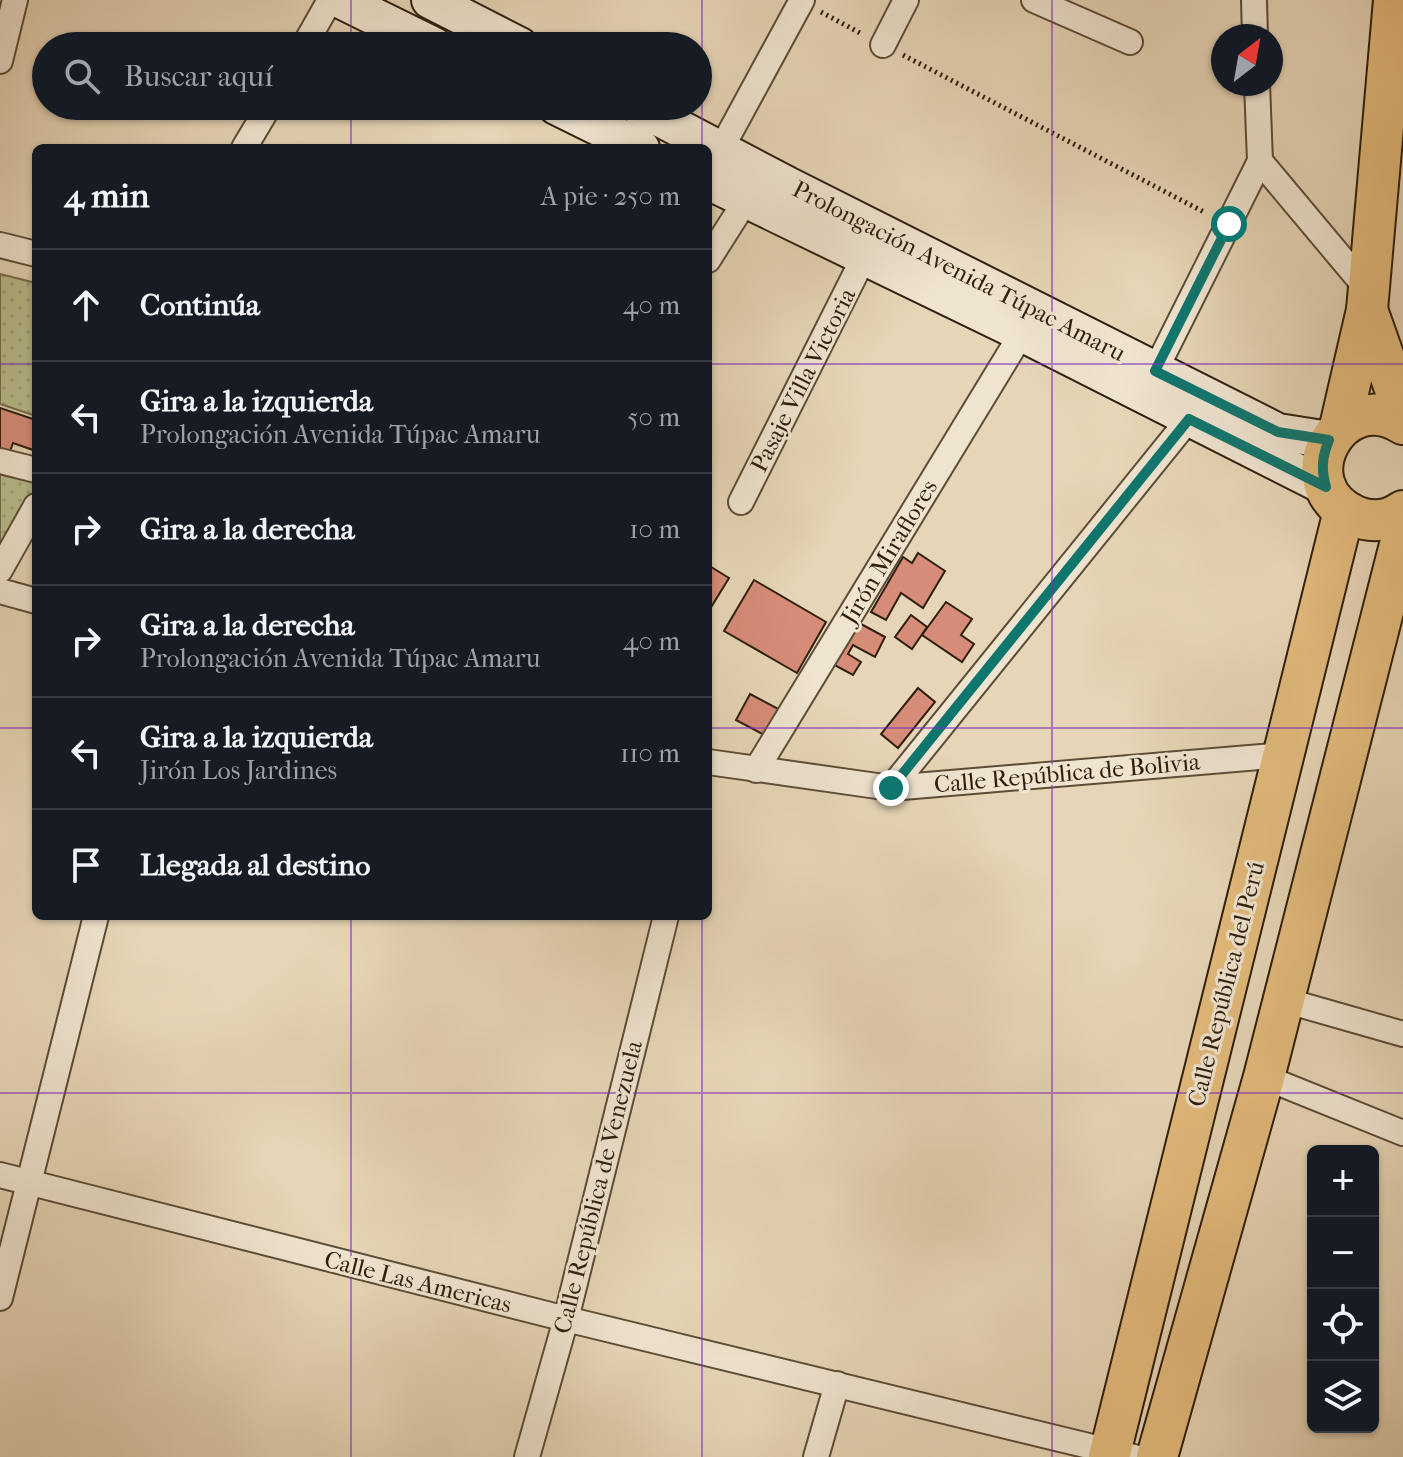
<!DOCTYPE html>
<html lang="es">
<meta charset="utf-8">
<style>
:root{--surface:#171b24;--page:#242831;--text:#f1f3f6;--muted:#9ea1a6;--line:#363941}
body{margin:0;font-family:"IM FELL French Canon",serif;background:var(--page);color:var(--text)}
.controls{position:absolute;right:24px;bottom:24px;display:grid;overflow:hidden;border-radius:12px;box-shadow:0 2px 6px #0004}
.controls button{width:72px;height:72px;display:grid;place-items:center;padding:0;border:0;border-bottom:2px solid var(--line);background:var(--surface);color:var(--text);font:40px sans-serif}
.compass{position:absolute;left:1211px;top:24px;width:72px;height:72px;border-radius:50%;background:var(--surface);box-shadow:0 2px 6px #0004;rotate:31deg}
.stop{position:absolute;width:24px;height:24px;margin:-18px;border:6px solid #0f766e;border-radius:50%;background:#fff}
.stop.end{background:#0f766e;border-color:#fff;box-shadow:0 2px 8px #0008}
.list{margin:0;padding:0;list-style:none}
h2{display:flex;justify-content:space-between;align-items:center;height:104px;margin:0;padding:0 32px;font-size:34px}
h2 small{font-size:26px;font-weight:400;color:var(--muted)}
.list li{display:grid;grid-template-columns:52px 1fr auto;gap:24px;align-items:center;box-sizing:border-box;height:112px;padding:0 32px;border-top:2px solid var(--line)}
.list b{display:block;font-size:30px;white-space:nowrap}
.list p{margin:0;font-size:26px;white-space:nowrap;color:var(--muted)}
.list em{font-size:26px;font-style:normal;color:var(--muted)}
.icon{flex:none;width:44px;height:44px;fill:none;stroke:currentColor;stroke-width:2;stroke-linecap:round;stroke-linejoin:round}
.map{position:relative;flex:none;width:1403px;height:1457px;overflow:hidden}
.search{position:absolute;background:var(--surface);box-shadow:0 2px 6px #0004;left:32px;top:32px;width:680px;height:88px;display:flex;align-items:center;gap:20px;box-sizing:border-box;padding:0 28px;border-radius:44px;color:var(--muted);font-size:30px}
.panel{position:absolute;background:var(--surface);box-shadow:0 2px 6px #0004;left:32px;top:144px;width:680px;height:776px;border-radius:12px}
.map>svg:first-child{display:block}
.green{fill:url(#green-dots);stroke:#736d4c;stroke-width:2}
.building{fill:#d78c78;stroke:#2e1e0c;stroke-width:2}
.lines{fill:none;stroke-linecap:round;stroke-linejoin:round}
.street-casing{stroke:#5c4c36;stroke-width:28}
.secondary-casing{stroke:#2e1e0c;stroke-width:40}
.primary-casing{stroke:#2e1e0c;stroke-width:44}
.path{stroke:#2e1e0c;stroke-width:5;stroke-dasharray:2 4;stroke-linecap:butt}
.street{stroke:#efe4d0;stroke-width:24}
.secondary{stroke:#efe4d0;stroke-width:36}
.primary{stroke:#e3ba7b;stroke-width:40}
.route{stroke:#0f766e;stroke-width:10}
.grid{fill:none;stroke:#7b2cbf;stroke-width:2;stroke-opacity:0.55}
.labels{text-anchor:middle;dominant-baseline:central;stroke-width:6;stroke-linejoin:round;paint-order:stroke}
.street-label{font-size:24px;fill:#2e1e0c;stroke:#efe4d0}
</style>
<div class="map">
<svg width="1403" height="1457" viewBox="0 0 1403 1457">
<defs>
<pattern id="green-dots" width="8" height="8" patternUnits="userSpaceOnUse" patternTransform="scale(2)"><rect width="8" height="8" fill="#b8bc8c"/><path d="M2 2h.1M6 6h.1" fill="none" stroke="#9ea178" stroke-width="1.8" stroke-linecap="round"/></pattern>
</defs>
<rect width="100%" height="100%" fill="#e6d5b6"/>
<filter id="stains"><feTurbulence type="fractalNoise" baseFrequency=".0025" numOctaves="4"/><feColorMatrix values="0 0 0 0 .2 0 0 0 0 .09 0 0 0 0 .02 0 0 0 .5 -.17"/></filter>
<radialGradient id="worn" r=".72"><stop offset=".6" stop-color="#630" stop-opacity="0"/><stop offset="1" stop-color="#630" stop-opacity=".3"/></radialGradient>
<g class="green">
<polygon points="0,274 36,283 36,416 0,404"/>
<polygon points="0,466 36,475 36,493 0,557"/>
</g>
<g class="building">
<polygon points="0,408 36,420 36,451 13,443 8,457 0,454"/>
<polygon points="918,553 945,571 923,608 901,593 886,620 871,612 903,557 912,563"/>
<polygon points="708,565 729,578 710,609 708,608"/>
<polygon points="754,580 826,622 797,673 724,631"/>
<polygon points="946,602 972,619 961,635 974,644 962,662 922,635"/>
<polygon points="911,615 927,627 912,649 895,637"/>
<polygon points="850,618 885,637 875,657 853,645 848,654 861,662 853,675 827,661"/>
<polygon points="918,688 935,702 898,748 881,734"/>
<polygon points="750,694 786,713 772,739 736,720"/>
</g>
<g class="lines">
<g class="street-casing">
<g id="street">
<polyline points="1034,0 1130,42"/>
<polyline points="1254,0 1255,36"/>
<polyline points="883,45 906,0"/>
<polyline points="304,46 330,0"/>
<polyline points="0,61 15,0"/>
<polyline points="1257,84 1260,161 1368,290"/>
<polyline points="244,148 269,106"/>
<polyline points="721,149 802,0"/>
<polyline points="0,245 36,254"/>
<polyline points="708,260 746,200"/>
<polyline points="1155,371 1260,161"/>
<polyline points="0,461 36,470"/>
<polyline points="741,502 864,257"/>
<polyline points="0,570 36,506"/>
<polyline points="0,591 36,601"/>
<polyline points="708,762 891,788 1283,755"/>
<polyline points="756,770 1022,333"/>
<polyline points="891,788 1189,419"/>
<polyline points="1284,1000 1403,1034"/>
<polyline points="1264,1077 1403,1133"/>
<polyline points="0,1175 566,1319 1134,1457"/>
<polyline points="0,1298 96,916"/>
<polyline points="527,1457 566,1319 666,916"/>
<polyline points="816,1457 837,1384"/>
</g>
</g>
<g class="secondary-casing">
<g id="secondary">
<polyline points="341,0 434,46"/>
<polyline points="430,0 520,46"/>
<polyline points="556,106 641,148"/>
<polyline points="637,106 789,186 1278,432 1329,440"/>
<polyline points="708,181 1022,333 1326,487"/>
</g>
</g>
<g class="primary-casing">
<g id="primary">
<polyline points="1367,310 1403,411"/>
<path d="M1403,424C1340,384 1285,485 1355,516C1371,523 1389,521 1403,511"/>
<polyline points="1340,427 1367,310 1394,0"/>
<polyline points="1109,1457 1344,511"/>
<polyline points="1157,1457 1264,1077 1403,533"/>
</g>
</g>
<g class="path">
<polyline points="821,12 862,34"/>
<polyline points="903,55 1206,213"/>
</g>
<use href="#street" class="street"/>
<use href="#secondary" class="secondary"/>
<use href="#primary" class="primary"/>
</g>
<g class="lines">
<path class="route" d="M891,788L1189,419L1326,487C1321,469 1322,457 1329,440L1278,432L1155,371L1229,224"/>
</g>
<path class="grid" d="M351,0V46M702,0V148M1052,0V1457M351,106V148M0,364H36M708,364H1403M0,728H36M708,728H1403M351,916V1457M702,916V1457M0,1093H1403"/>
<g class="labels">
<g class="street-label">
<text transform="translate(959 271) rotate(27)">Prolongación Avenida Túpac Amaru</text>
<text transform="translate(803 380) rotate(-63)">Pasaje Villa Victoria</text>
<text transform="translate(889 552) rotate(-59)">Jirón Miraflores</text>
<text transform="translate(1067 773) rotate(-5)">Calle República de Bolivia</text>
<text transform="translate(1226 984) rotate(-76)">Calle República del Perú</text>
<text transform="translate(598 1187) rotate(-76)">Calle República de Venezuela</text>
<text transform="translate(418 1282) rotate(14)">Calle Las Americas</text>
</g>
</g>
<rect width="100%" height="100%" filter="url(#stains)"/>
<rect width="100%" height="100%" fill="url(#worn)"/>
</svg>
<div class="controls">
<button>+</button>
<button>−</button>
<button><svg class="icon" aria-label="locate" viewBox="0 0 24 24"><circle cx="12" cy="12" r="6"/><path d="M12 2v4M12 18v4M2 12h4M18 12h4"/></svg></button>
<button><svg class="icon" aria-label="layers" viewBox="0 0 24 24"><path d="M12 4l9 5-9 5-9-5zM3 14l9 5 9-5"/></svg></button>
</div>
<svg class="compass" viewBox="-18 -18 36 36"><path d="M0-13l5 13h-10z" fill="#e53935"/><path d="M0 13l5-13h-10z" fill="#9ea1a6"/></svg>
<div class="stop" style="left:1229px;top:224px"></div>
<div class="stop end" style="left:891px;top:788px"></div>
<div class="search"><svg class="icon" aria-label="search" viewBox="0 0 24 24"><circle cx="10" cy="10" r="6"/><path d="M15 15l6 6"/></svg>Buscar aquí</div>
<section class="panel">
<h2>4 min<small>A pie · 250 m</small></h2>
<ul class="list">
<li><svg class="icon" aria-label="ahead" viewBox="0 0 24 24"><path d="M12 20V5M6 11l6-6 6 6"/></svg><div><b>Continúa</b></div><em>40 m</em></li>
<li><svg class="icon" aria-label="left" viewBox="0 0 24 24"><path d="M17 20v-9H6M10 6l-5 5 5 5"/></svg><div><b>Gira a la izquierda</b><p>Prolongación Avenida Túpac Amaru</p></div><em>50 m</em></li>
<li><svg class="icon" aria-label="right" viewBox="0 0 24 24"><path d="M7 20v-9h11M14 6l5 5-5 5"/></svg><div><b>Gira a la derecha</b></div><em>10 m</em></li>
<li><svg class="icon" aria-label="right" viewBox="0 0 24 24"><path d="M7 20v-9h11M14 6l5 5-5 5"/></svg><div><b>Gira a la derecha</b><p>Prolongación Avenida Túpac Amaru</p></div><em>40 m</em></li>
<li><svg class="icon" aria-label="left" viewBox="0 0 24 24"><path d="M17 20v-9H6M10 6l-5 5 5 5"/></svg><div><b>Gira a la izquierda</b><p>Jirón Los Jardines</p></div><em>110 m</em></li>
<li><svg class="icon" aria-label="arrive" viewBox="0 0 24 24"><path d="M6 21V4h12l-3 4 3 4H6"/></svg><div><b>Llegada al destino</b></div></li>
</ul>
</section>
</div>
